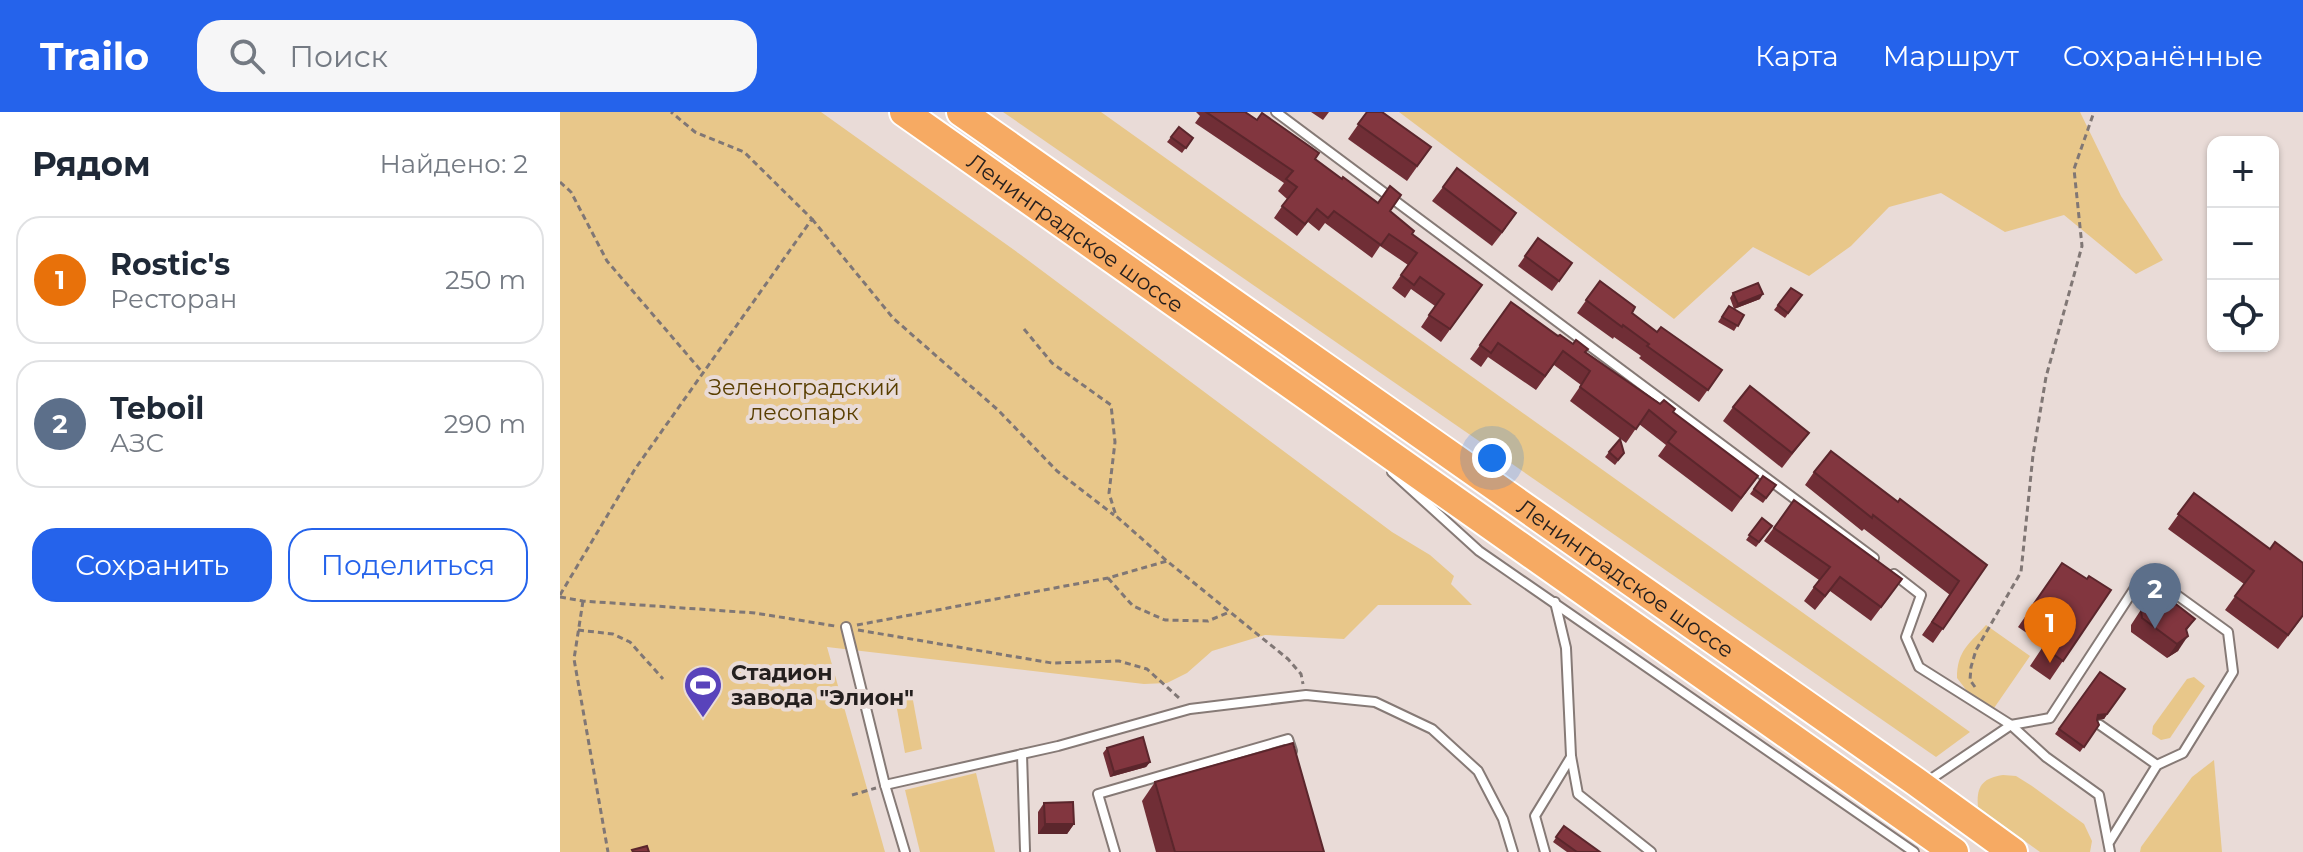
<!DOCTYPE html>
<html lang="ru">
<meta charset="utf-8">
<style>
:root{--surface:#fff;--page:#f6f6f7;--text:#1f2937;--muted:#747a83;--line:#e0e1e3;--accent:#2563eb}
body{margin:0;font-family:Montserrat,sans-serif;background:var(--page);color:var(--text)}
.controls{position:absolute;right:24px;top:24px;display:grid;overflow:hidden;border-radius:16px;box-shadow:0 2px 6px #0004}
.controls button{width:72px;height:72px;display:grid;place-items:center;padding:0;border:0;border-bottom:2px solid var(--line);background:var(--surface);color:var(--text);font:40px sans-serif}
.you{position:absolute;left:932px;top:346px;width:28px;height:28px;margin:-20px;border:6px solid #fff;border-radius:50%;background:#1a73e8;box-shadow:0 0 0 12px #1a73e833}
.badge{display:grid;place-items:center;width:52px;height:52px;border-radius:50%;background:var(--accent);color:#fff;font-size:26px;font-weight:700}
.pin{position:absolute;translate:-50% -66px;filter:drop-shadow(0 2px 4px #0008)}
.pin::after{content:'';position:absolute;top:42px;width:28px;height:24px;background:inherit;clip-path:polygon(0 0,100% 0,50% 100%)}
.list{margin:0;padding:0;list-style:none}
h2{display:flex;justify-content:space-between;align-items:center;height:104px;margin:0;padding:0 32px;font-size:34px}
h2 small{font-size:26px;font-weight:400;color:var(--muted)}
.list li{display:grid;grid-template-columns:52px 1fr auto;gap:24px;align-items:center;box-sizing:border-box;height:128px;margin:0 16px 16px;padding:0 16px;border:2px solid var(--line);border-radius:24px}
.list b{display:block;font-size:30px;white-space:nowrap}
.list p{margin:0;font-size:26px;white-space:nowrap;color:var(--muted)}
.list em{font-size:26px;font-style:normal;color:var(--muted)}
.actions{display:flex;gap:16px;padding:24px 32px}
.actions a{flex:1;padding:18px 0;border:2px solid var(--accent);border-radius:24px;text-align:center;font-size:28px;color:var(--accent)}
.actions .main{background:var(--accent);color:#fff}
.icon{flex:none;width:44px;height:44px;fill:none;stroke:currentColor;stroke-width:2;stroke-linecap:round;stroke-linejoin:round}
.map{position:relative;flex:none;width:1743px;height:740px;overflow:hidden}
header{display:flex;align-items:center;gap:48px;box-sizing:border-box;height:112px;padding:0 40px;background:var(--accent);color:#fff}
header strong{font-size:38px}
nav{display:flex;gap:44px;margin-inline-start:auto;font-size:28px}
.search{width:560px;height:72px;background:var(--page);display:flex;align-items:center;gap:20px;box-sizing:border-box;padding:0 28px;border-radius:24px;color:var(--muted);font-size:30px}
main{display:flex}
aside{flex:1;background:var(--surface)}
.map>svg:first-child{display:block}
.green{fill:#e8c78a}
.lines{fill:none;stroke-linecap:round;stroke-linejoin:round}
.service-casing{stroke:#867a76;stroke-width:12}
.trunk-casing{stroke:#fff;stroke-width:32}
.path{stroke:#807775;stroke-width:3;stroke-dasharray:6 4;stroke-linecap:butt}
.service{stroke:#fff;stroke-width:8}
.trunk{stroke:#f6aa63;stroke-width:28}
.wall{fill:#702e36}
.shaded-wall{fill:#5b262c}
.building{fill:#82363f;stroke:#5b262c;stroke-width:2}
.labels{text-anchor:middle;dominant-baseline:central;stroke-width:8;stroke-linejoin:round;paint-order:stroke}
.street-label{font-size:22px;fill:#241f1e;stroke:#e9dbd7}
.park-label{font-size:22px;fill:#593e00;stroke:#e9dbd7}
.poi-label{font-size:22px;font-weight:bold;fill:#241f1e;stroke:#e9dbd7;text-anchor:start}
</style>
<header>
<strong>Trailo</strong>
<div class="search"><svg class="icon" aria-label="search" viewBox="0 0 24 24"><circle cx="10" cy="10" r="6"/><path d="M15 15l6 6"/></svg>Поиск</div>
<nav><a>Карта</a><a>Маршрут</a><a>Сохранённые</a></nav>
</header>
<main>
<aside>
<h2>Рядом<small>Найдено: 2</small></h2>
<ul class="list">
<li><span class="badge" style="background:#e8710a">1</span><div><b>Rostic's</b><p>Ресторан</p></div><em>250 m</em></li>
<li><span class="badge" style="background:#5c6f8a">2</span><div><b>Teboil</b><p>АЗС</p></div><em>290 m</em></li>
</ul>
<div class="actions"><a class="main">Сохранить</a><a>Поделиться</a></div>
</aside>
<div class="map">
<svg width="1743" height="740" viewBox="0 0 1743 740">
<rect width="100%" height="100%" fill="#e9dbd7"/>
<g class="green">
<polygon points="0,0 261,0 461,143 832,420 870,443 894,464 891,472 912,493 818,493 784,527 705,523 652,539 627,561 607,571 584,572 267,535 325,740 0,740"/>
<polygon points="443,0 541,0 1410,620 1376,645"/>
<polygon points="839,0 1520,0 1561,84 1603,148 1576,162 1504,103 1445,120 1381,81 1329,95 1291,134 1249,164 1193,135 1114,207"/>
<path d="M1426,513L1470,544L1432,599L1414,588L1397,566C1397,539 1409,532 1426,513Z"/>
<polygon points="1634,565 1645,574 1610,626 1601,628 1592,622 1593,614 1627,567"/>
<polygon points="352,583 362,637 345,641 335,586"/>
<polygon points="1654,648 1662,740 1580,740 1581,735 1632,665"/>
<polygon points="416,661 435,740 360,740 345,678"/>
<path d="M1443,663L1456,664L1472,674L1524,712L1532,729L1530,740H1480L1418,695C1416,675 1422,666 1443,663Z"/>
</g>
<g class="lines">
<g class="service-casing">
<g id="service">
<polyline points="716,0 1314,446"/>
<polyline points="832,360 919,439 1354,740"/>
<polyline points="1334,462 1361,483 1346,525 1359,555 1451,613 1486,645 1539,683 1550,740"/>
<polyline points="995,490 1006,536 1011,644 1018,682 1091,740"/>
<polyline points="286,515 325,673 345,740"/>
<polyline points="1540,613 1597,653"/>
<polyline points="462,642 465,738"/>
<polyline points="1365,671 1451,613 1490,606 1580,468 1603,473 1668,520 1673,560 1623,641 1597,653 1550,729"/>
<polyline points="325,673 498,634 630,597 746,583 815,590 872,617 918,659 943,707 953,740"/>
<polyline points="555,740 538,682 728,627 732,639"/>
<polyline points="985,740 975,704 1011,645"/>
</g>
</g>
<g class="trunk-casing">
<g id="trunk">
<path id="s1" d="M344,0L1394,740"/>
<path id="s2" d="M401,0L1355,669L1453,740"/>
</g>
</g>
<g class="path">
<polyline points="0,70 11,80 47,149 143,261"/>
<polyline points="252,107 333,206 438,298 497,359 554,403"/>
<polyline points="464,217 492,251 551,293 555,330 549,381 556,404 607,449 728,547 741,562 743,572"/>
<polyline points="548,466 573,494 605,508 648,509 667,501"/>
<polyline points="0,483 75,357 252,107 184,40 135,20 111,0"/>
<polyline points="0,485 23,489 195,501 275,514"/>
<polyline points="23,489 14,547 48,740"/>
<polyline points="297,513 548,466 607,449"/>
<polyline points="18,518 53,522 70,530 103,567"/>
<polyline points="298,518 492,551 559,549 587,557 619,586"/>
<polyline points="1415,575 1410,568 1411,555 1416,538 1461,460 1473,343 1486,265 1522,134 1514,57 1534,0"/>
<polyline points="292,683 316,676"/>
</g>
<use href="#service" class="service"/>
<use href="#trunk" class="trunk"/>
</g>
<g class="wall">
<polygon points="636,0 685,0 755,47 782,67 830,99 852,122 922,173 881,230 861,215 875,194 851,177 845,186 832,176 848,153 820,134 812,146 765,111 759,119 748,110 737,124 714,106 727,87 718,79 724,71 635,11 640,4"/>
<polygon points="751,0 769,0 763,8"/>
<polygon points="807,0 871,35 847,69 788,27"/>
<polygon points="619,15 633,26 622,41 607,30"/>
<polygon points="883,75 946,116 932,134 872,89"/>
<polygon points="978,126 1012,151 992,179 958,154"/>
<polygon points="1040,169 1072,201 1097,220 1162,258 1139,290 1079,246 1081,244 1054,225 1053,227 1017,201"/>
<polygon points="1231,176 1242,183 1225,206 1214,198"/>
<polygon points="1173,181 1200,187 1174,197 1184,203 1174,219 1158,210 1169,194 1174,197 1170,186"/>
<polygon points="951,190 998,224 1025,240 1113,300 1188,378 1172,400 1098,344 1106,333 1079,312 1066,331 1010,289 1021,273 994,253 976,278 928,245 921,255 910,247"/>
<polygon points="1173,295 1249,321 1222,356 1163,309"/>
<polygon points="1049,340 1064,341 1055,353 1045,345"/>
<polygon points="1254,360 1338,390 1427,453 1373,531 1362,523 1390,483 1304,417 1302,419 1245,373"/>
<polygon points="1203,364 1216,373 1203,391 1190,382"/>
<polygon points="1634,381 1743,504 1718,537 1665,498 1684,472 1608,417"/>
<polygon points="1234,388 1332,481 1311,509 1270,479 1255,498 1244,489 1259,468 1204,429"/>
<polygon points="1202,406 1212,414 1196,435 1186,428"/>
<polygon points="1502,451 1527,467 1551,478 1490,568 1470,554 1484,533 1458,515"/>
<polygon points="1584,493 1635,507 1627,518 1618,539 1607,546 1571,520 1571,513"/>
<polygon points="1540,560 1565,577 1544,607 1537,608 1539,613 1520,640 1495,622"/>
<polygon points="547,636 590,650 586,655 550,665 543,641"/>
<polygon points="595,670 764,740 596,740 582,689"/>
<polygon points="484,691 514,712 507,722 478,722 478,700"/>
<polygon points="1004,714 1040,740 1007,740 993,730"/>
</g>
<g class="shaded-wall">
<polygon points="1203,182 1200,187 1174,197 1178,192"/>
<polygon points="1628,524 1618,539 1607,546 1617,532"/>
<polygon points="1547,602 1544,607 1535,608 1538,603"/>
<polygon points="590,650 586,655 550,665 554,660"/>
<polygon points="485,712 514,712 507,722 478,722"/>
</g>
<g class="building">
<polygon points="646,0 685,0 697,8 702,1 759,41 755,47 782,67 783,65 818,91 830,74 841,83 830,99 854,119 852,122 922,173 890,217 869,203 884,182 860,165 854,173 841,163 857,141 829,122 821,133 774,99 768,106 757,97 745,112 722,94 737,75 726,67 733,59"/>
<polygon points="807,0 822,0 871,35 857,54 798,12"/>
<polygon points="619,15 633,26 626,36 611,25"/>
<polygon points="897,56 956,101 942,120 883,75"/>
<polygon points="978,126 1012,151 999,169 965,144"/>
<polygon points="1040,169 1075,195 1072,201 1097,220 1101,215 1162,258 1148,278 1087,234 1089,232 1063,213 1062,215 1026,188"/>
<polygon points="1198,171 1203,182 1178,192 1173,181"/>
<polygon points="1231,176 1242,183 1228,201 1218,193"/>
<polygon points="951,190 998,224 1000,223 1013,232 1016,228 1028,237 1025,240 1100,292 1104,288 1115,297 1113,300 1198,364 1181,386 1108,330 1116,320 1089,298 1076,317 1020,275 1030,259 1003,239 985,264 938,231 931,241 920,233"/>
<polygon points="1169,194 1184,203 1178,214 1162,205"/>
<polygon points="1190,274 1249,321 1232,341 1173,295"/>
<polygon points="1060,327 1064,341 1058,348 1049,340"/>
<polygon points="1271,339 1338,390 1340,387 1427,453 1383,517 1372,510 1399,469 1313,403 1312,406 1254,360"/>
<polygon points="1203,364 1216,373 1206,386 1194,377"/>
<polygon points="1634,381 1710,437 1715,430 1743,451 1743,503 1728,523 1675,484 1694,459 1618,402"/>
<polygon points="1234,388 1342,467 1321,495 1280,465 1265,484 1254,475 1270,455 1214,416"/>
<polygon points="1202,406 1212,414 1199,430 1189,423"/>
<polygon points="1502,451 1527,467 1529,464 1551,478 1503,549 1483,535 1498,514 1471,496"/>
<polygon points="1599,479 1635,507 1626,517 1628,524 1617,532 1582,506 1581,499 1584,493 1589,492"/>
<polygon points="1540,560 1565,577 1547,602 1538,603 1537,608 1539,613 1524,635 1499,617"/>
<polygon points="583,625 590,650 554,660 547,636"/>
<polygon points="733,631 764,740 615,740 595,670"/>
<polygon points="513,690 514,712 485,712 484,691"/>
<polygon points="1004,714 1040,740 1017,740 996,725"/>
<polygon points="87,734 89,740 73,740 72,738"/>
</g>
<defs>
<g id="stadium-pin" transform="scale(2)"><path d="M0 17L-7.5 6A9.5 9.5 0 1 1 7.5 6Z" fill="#5943bb" stroke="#e9dbd7"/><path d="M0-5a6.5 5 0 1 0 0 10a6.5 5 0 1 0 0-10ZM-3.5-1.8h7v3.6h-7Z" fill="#fff"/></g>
</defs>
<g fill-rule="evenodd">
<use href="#stadium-pin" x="143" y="573"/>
</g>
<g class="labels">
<g class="street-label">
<text stroke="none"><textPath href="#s1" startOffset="210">Ленинградское шоссе</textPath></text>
<text stroke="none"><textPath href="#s2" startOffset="812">Ленинградское шоссе</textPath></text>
</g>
<g class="park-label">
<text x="244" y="275">Зеленоградский<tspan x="244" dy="25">лесопарк</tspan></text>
</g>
<g class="poi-label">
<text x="171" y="560">Стадион<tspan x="171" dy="25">завода "Элион"</tspan></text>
</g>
</g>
</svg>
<div class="controls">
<button>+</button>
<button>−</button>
<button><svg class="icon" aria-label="locate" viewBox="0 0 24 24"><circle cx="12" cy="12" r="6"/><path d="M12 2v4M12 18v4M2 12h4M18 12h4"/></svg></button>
</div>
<div class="you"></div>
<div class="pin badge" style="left:1490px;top:551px;background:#e8710a">1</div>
<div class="pin badge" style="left:1595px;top:517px;background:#5c6f8a">2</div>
</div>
</main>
